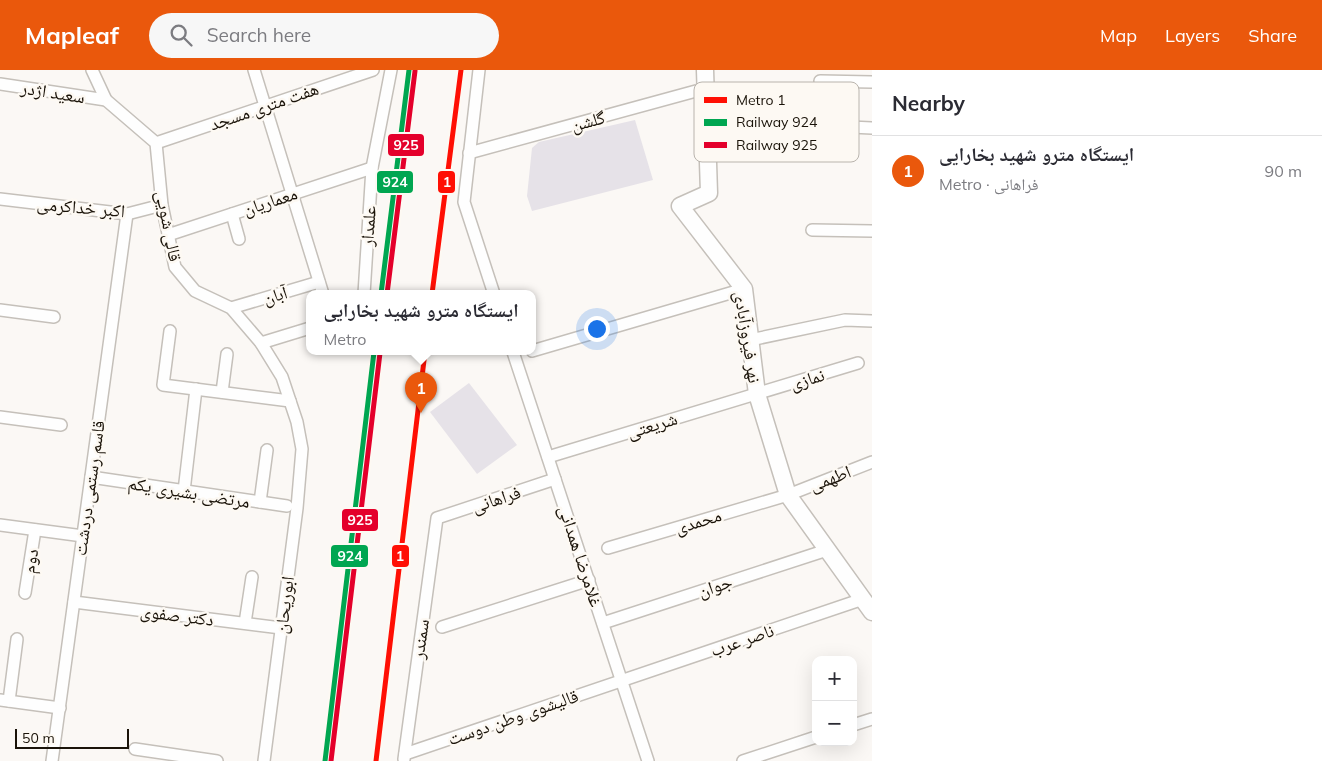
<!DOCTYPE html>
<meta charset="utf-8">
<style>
:root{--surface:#fff;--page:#f7f7f7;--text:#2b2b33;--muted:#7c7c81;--line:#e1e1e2;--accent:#ea580c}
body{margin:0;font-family:Mulish,"Noto Naskh Arabic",sans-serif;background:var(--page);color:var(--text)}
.controls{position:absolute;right:15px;bottom:15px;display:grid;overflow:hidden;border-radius:10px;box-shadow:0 5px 20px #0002}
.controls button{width:45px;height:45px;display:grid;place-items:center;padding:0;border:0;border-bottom:1px solid var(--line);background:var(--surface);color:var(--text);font:25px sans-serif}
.scale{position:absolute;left:15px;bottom:12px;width:114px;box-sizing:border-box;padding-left:5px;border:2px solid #1a1309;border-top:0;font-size:14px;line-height:18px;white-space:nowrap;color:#1a1309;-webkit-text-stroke:4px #fdf9f3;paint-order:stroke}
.you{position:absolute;left:596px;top:258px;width:18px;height:18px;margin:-12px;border:4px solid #fff;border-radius:50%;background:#1a73e8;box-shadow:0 0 0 8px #1a73e833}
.badge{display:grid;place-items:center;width:32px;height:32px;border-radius:50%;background:var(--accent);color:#fff;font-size:16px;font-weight:700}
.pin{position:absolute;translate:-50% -41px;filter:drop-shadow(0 1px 2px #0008)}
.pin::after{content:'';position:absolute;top:26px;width:18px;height:15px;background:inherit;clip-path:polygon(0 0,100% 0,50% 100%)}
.popup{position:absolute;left:306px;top:220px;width:230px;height:65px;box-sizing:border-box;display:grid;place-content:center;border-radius:10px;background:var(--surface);filter:drop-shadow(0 1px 4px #0005);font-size:16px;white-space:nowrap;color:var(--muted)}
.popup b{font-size:19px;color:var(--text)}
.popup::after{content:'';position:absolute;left:50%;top:100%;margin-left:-10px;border:10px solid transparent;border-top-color:var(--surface)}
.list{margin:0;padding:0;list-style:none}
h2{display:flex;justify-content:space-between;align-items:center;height:65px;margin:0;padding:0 20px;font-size:21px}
h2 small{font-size:16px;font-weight:400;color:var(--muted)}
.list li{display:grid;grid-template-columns:32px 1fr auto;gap:15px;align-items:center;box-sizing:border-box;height:70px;padding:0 20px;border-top:1px solid var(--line)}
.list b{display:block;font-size:19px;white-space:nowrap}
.list p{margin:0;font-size:16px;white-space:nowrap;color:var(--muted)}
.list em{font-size:16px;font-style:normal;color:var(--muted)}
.icon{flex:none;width:28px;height:28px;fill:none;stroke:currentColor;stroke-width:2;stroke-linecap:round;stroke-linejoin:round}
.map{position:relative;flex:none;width:872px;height:691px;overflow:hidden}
header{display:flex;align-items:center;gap:30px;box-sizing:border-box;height:70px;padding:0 25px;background:var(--accent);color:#fff}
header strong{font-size:24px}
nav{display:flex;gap:28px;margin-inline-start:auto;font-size:18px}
.search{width:350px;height:45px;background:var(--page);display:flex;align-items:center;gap:12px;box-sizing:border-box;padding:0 18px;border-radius:28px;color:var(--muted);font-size:19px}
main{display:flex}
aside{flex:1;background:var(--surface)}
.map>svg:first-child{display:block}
.building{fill:#e6e2e8}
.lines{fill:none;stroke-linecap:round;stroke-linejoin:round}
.street-casing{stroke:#c5c0ba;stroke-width:14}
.secondary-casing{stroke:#c5c0ba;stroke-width:19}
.street{stroke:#fefefe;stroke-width:11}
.secondary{stroke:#fefefe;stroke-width:16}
.rail-1-casing{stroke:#fdf9f3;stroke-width:9}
.rail-2-casing{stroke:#fdf9f3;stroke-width:9}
.rail-1{stroke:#00a651;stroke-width:5}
.rail-2{stroke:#e4002b;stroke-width:5}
.metro-1-casing{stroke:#fdf9f3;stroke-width:9}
.metro-1{stroke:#ff0f04;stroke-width:5}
.labels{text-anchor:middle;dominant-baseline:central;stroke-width:5;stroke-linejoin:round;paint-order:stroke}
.street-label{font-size:18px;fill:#1a1309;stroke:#fdf9f3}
.key{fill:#fdf9f3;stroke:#b9b4ad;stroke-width:1}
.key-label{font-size:14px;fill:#1a1309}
.line-badge{stroke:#fdf9f3;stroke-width:2}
.badge-label{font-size:14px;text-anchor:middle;font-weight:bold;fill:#fff}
</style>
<header>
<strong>Mapleaf</strong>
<div class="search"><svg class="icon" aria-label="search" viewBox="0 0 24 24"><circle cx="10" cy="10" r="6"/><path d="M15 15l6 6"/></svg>Search here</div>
<nav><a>Map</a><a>Layers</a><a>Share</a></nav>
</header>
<main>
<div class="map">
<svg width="872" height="691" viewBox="0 0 872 691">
<rect width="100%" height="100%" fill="#fbf8f5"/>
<g class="building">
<polygon points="635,50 653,110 532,141 527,126 532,78 539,72"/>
<polygon points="469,313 517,375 477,404 430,342"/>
</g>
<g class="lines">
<g class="street-casing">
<g id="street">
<polyline points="92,0 106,30 156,73 162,135 175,197 195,221 231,238 261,273 282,307 297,352 302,379 297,438 264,691"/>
<polyline points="254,0 323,224"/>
<polyline points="479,0 464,132 494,224"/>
<polyline points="820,11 872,12"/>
<polyline points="0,14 106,30"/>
<polyline points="728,71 808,55 872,58"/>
<polyline points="156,73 373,0"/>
<polyline points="469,83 707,18"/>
<polyline points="0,129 127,144 162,135"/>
<polyline points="232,144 239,169"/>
<polyline points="812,160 872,161"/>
<polyline points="168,165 372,98"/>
<polyline points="364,224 372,98 391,0"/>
<polyline points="231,238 319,212"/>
<polyline points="0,240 54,247"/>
<polyline points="170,261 163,315 290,331"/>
<polyline points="750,270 845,250 872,251"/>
<polyline points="261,273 310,258"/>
<polyline points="532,281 744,219"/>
<polyline points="513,282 648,691"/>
<polyline points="222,322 227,284"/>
<polyline points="0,347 61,355"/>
<polyline points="548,387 858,293"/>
<polyline points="91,407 287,436"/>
<polyline points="184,421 196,319"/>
<polyline points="260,432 267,380"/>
<polyline points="0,455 83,466"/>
<polyline points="608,478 788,425 872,392"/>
<polyline points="25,523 35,460"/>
<polyline points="74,532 281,558"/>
<polyline points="245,553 252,507"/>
<polyline points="603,553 827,480"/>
<polyline points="442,557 589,510"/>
<polyline points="0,630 60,638"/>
<polyline points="9,631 17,569"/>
<polyline points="853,655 872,649"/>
<polyline points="135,679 217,691"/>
<polyline points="405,684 863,529"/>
<polyline points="404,689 437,448 555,409"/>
<polyline points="52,691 127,144"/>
<polyline points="743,691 816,667"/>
</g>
</g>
<g class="secondary-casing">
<polyline id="secondary" points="705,0 709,123 680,136 744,219 757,324 788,425 872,542"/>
</g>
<use href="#street" class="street"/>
<use href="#secondary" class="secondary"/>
<g class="rail-1-casing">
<g id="rail-1">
<polyline points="381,224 409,0"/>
<polyline points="325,691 374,282"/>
</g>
</g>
<g class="rail-2-casing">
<g id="rail-2">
<polyline points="387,224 415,1"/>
<polyline points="331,691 380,283"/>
</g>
</g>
<use href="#rail-1" class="rail-1"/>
<use href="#rail-2" class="rail-2"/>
<g class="metro-1-casing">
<g id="metro-1">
<polyline points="432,224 461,0"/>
<polyline points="376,691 425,282"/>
</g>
</g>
<use href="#metro-1" class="metro-1"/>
</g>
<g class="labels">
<g class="street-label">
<text transform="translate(53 22) rotate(9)">سعید اژدر</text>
<text transform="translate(264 36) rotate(-19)">هفت متری مسجد</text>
<text transform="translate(588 51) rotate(-15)">گلشن</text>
<text transform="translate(270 131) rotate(-18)">معماریان</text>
<text transform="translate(81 137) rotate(5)">اکبر خداکرمی</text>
<text transform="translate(169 156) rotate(79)">قالی شویی</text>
<text transform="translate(368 156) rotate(-86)">علمدار</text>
<text transform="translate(275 225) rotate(-17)">آبان</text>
<text transform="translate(748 267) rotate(81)">نهر فیروزآبادی</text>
<text transform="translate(807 309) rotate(-17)">نمازی</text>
<text transform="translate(652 355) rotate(-17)">شریعتی</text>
<text transform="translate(830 408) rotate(-21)">اطهمی</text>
<text transform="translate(89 418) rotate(-82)">قاسم رستمی دردشت</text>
<text transform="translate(189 422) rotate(9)">مرتضی بشیری یکم</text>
<text transform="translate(496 429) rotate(-18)">فراهانی</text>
<text transform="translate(698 451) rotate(-17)">محمدی</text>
<text transform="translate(581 486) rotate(72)">غلامرضا همدانی</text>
<text transform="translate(30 491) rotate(-81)">دوم</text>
<text transform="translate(715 516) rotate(-18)">جوان</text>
<text transform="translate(284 535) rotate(-83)">ابوریحان</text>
<text transform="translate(177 545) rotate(7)">دکتر صفوی</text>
<text transform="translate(420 569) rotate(-82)">سمندر</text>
<text transform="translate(742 570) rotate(-19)">ناصر عرب</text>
<text transform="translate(513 647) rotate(-19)">قالیشوی وطن دوست</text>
</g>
</g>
<rect x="694" y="12" width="165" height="80" rx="8" class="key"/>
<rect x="704" y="27" width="23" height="6" fill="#ff0f04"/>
<rect x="704" y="49" width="23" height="7" fill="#00a651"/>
<rect x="704" y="72" width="23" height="6" fill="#e4002b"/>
<g class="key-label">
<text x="736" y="35">Metro 1</text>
<text x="736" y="57">Railway 924</text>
<text x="736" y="80">Railway 925</text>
</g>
<g class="line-badge">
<rect x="387" y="63" width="38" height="24" rx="5" fill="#e4002b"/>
<rect x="376" y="100" width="38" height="24" rx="5" fill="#00a651"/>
<rect x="437" y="100" width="19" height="24" rx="5" fill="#ff0f04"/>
<rect x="341" y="438" width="38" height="24" rx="5" fill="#e4002b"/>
<rect x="330" y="474" width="39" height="24" rx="5" fill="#00a651"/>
<rect x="391" y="474" width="19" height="24" rx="5" fill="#ff0f04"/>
</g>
<g class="badge-label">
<text x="406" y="80">925</text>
<text x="395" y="117">924</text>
<text x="447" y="117">1</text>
<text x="360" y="455">925</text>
<text x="350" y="491">924</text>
<text x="400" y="491">1</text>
</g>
</svg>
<div class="controls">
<button>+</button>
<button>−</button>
</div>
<div class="scale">50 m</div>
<div class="you"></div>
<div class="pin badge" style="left:421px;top:343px">1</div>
<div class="popup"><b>ایستگاه مترو شهید بخارایی</b>Metro</div>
</div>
<aside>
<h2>Nearby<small></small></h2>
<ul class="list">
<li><span class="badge">1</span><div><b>ایستگاه مترو شهید بخارایی</b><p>Metro · فراهانی</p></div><em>90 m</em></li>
</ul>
</aside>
</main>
